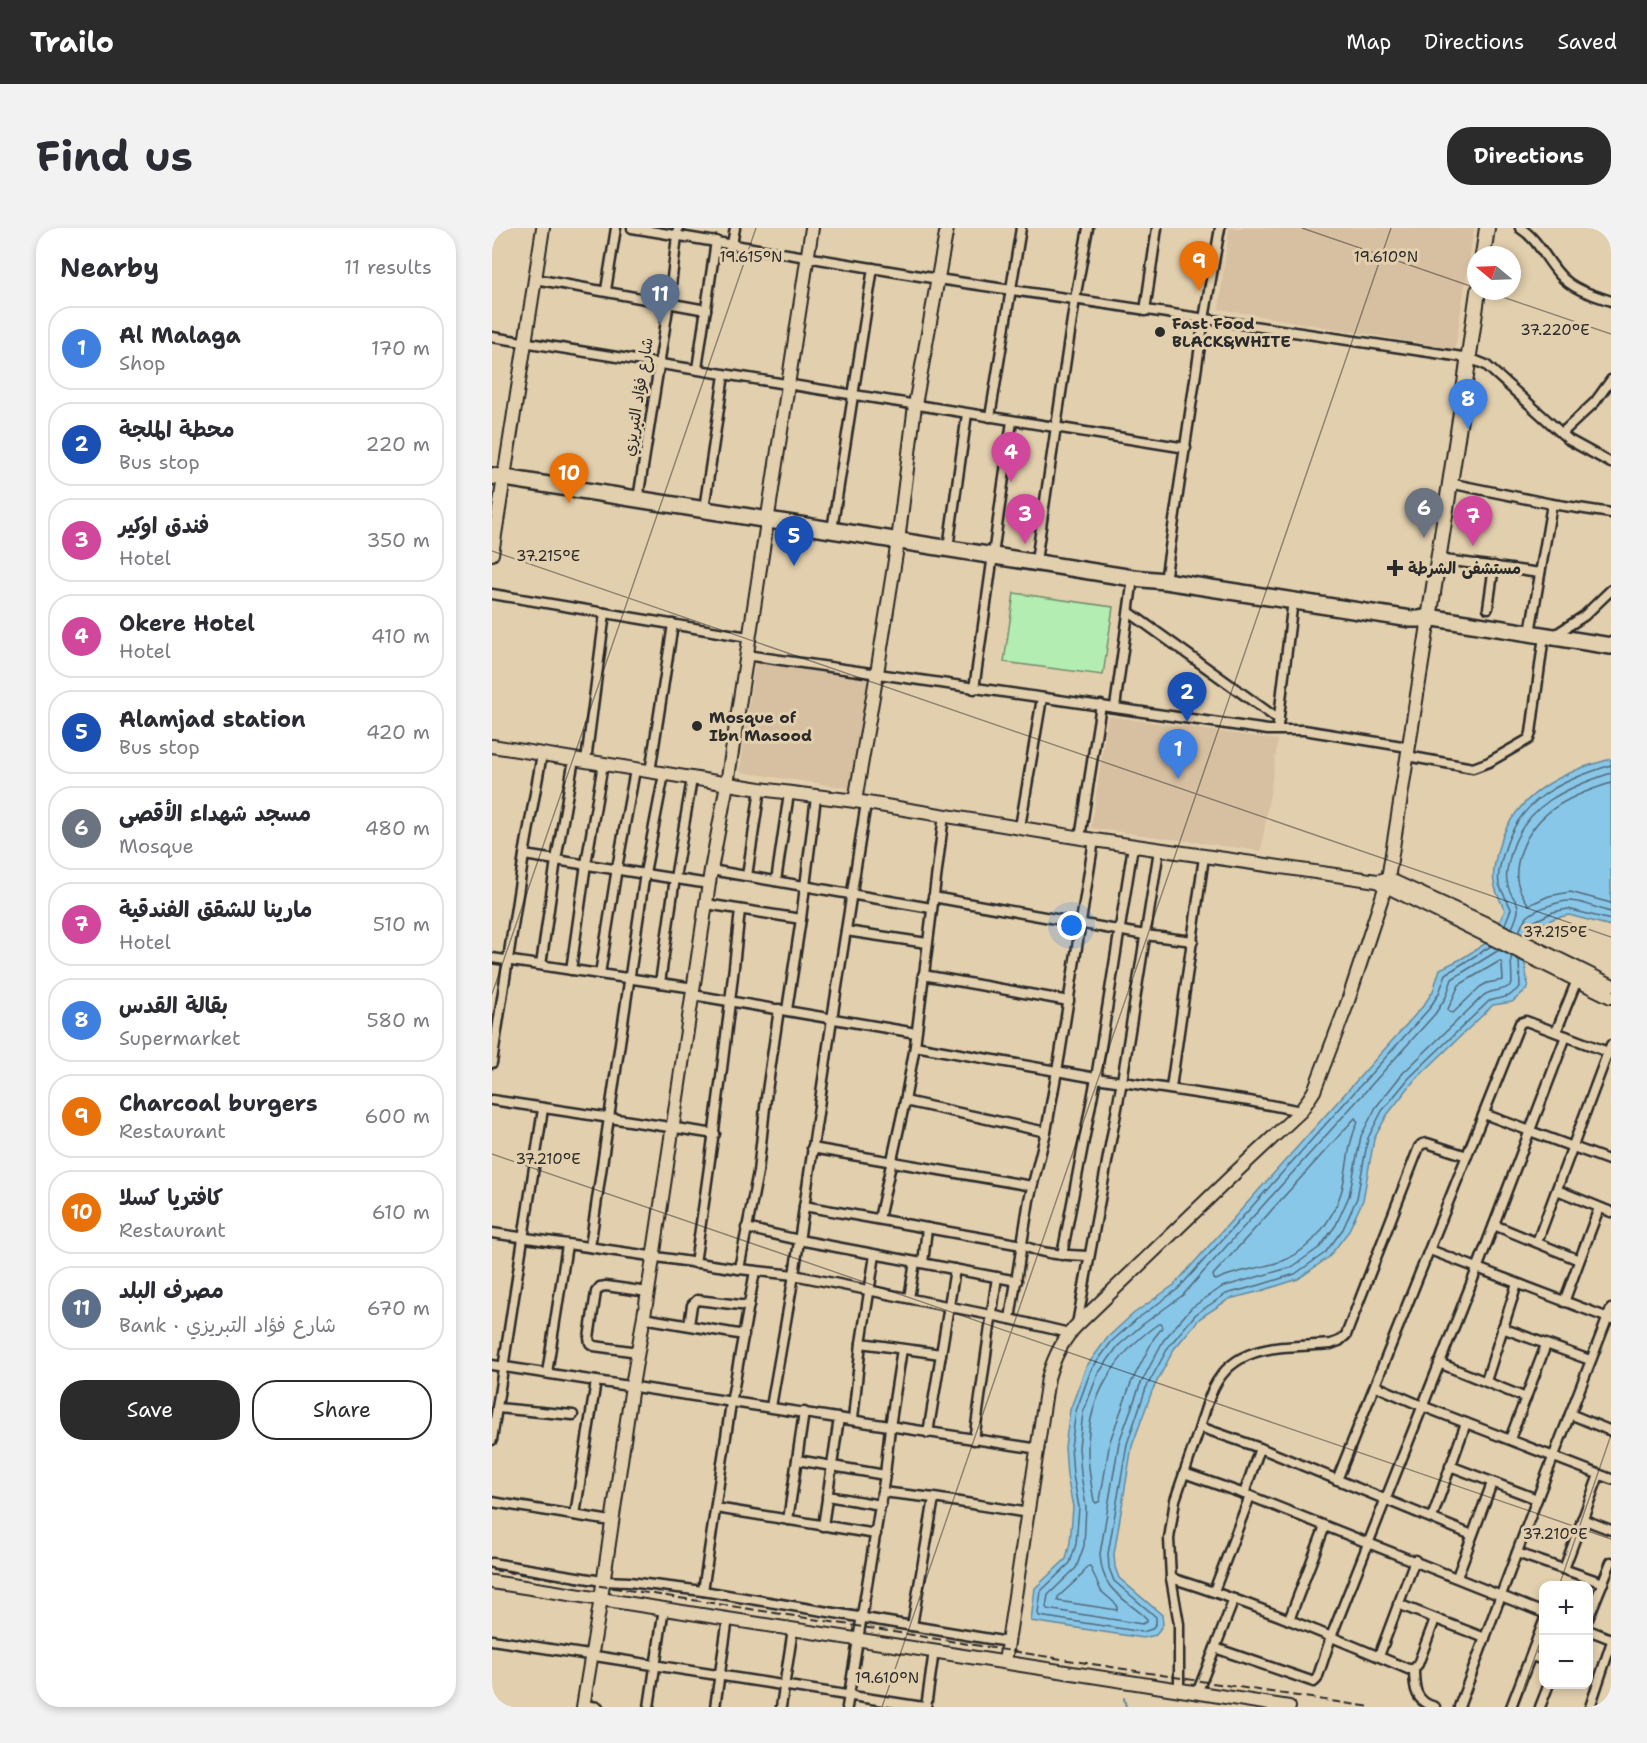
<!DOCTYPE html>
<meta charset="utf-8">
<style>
:root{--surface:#fff;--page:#f2f2f3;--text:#2b2b33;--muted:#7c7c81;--line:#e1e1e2;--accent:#2b2b2b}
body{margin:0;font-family:"Shantell Sans","Playpen Sans Arabic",sans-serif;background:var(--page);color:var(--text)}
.controls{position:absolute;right:18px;bottom:18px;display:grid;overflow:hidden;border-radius:12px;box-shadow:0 3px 9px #0003}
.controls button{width:54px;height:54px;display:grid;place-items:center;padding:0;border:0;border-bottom:2px solid var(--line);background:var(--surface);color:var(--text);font:30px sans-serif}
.compass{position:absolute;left:975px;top:18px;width:54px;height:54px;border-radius:50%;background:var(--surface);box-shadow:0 3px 9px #0003;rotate:289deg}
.you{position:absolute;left:580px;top:698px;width:21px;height:21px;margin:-15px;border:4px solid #fff;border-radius:50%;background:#1a73e8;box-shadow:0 0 0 9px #1a73e833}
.badge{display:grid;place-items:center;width:39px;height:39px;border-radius:50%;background:var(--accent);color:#fff;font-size:20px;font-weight:700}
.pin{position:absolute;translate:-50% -50px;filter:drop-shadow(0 2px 3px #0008)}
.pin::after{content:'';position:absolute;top:32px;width:21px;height:18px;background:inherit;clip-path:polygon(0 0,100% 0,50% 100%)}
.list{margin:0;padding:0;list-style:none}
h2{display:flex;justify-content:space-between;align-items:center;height:78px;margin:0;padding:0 24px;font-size:26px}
h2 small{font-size:20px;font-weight:400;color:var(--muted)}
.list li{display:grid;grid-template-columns:39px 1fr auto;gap:18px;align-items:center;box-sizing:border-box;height:84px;margin:0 12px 12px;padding:0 12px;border:2px solid var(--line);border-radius:24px}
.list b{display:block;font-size:22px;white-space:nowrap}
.list p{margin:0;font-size:20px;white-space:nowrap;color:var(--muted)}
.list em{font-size:20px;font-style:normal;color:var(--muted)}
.actions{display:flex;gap:12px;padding:18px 24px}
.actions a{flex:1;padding:14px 0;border:2px solid var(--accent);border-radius:24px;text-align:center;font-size:21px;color:var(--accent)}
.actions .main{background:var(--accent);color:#fff}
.map{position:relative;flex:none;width:1119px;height:1479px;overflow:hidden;border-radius:24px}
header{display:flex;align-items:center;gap:36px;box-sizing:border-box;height:84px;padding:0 30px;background:var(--accent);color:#fff}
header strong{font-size:28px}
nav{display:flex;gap:33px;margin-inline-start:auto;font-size:21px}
.intro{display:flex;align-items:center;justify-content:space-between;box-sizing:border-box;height:144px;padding:0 36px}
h1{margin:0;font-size:42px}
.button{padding:15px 27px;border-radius:24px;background:var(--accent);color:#fff;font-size:21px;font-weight:700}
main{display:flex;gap:36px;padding:0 36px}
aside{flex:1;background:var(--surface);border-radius:24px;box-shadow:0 3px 9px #0003}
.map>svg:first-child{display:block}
.built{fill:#d7bfa1}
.green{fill:#b3edb1;stroke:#6f8c6e;stroke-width:1.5}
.water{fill:#89c7e9;stroke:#63899d;stroke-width:1.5}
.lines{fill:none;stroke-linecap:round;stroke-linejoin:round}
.shore{stroke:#516977;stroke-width:1.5}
.stream{stroke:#63899d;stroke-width:2}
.street-casing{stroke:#2b2b2b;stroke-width:13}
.secondary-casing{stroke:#2b2b2b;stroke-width:16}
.primary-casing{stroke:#2b2b2b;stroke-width:18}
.highway-casing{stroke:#2b2b2b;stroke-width:20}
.street{stroke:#e2cfad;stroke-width:8}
.secondary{stroke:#e2cfad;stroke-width:12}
.primary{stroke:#e2cfad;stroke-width:14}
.highway{stroke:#e2cfad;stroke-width:15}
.rail{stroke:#2b2b2b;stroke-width:2;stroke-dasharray:9 4.5;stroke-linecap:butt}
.ticks{fill:none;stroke:#2b2b2b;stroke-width:1.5;stroke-opacity:0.45}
.poi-dot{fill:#2b2b2b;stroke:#e2cfad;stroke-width:2}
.labels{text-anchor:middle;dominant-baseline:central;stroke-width:6;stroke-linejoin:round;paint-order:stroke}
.poi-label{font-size:16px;font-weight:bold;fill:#2b2b2b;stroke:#e2cfad;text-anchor:start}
.street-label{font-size:16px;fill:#2b2b2b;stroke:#e2cfad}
.ticks-label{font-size:15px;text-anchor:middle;fill:#2b2b2b;stroke:#e2cfad;stroke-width:6;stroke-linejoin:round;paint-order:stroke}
</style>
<header>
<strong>Trailo</strong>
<nav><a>Map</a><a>Directions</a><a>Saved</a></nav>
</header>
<div class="intro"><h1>Find us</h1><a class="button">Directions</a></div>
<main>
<aside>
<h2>Nearby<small>11 results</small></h2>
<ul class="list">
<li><span class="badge" style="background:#3f7fe0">1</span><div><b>Al Malaga</b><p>Shop</p></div><em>170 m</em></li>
<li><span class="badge" style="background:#1a4fb4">2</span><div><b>محطة الملجة</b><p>Bus stop</p></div><em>220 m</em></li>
<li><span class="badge" style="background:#d1479c">3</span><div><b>فندق اوكير</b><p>Hotel</p></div><em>350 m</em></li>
<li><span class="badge" style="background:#d1479c">4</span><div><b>Okere Hotel</b><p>Hotel</p></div><em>410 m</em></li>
<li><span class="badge" style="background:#1a4fb4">5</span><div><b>Alamjad station</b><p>Bus stop</p></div><em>420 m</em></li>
<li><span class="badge" style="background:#6b7280">6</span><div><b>مسجد شهداء الأقصى</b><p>Mosque</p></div><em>480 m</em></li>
<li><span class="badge" style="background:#d1479c">7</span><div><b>مارينا للشقق الفندقية</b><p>Hotel</p></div><em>510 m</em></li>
<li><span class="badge" style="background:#3f7fe0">8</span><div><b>بقالة القدس</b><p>Supermarket</p></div><em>580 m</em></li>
<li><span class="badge" style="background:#e8710a">9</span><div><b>Charcoal burgers</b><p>Restaurant</p></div><em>600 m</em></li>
<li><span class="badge" style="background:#e8710a">10</span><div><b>كافتريا كسلا</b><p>Restaurant</p></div><em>610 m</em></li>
<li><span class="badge" style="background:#5c6f8a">11</span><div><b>مصرف البلد</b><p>Bank · شارع فؤاد التبريزي</p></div><em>670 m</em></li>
</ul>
<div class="actions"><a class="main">Save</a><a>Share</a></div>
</aside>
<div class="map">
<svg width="1119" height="1479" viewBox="0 0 1119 1479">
<rect width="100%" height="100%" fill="#e2cfad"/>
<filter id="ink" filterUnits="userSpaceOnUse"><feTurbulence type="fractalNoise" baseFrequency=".0167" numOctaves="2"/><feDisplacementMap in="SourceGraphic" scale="12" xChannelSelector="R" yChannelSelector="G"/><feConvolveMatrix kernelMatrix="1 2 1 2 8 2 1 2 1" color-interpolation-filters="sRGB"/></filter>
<g filter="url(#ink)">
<g class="built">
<polygon points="737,0 982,0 963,121 727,81"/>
<polygon points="263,434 379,449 363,561 248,544"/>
<polygon points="616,488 786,512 769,623 599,600"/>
</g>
<polygon class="green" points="522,365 621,379 611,447 512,434"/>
<path class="water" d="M1119,531V698L1077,687L1063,690L1044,699L1032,727L1036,760L1020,774L1001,777L921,854L895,887L882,911L871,972L856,1004L837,1029L806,1051L769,1063L737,1071L708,1090L682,1121L660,1163L640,1218L622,1326L623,1339L627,1350L670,1387L671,1396L664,1407L651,1410L539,1393L543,1360L574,1331L578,1315L581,1279L575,1248L573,1219L578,1182L594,1139L616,1109L641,1086L682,1057L932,777L941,763L948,741L969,731L999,712L1013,682C999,656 999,649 1006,621C1017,583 1044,559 1080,544C1092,538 1106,535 1119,531Z"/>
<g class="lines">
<g class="shore">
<path d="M1119,555C1077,568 1040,584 1027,630C1022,649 1025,661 1037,677L1057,668L1078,664L1119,675"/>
<path d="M1013,696L1019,681C1016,673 1010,665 1007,656C1005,646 1009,633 1012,624C1027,570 1070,553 1119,537"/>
<path d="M1020,700C1035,669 1018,677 1015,653C1013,644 1017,634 1019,625C1033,576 1075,560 1119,545"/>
<path d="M1027,704C1029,699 1031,694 1033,691C1040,682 1067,673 1077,673C1091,673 1106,681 1119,684"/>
<polyline points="1034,707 1041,694 1061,684 1076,681 1119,692"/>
<polyline points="999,718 954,746 947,765 937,781 686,1061 645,1091 620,1113 599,1142 584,1183 579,1219 581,1247 587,1279 584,1316 578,1335 549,1363 546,1385 547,1388 651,1404 660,1401 664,1395 664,1389 622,1353 617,1340 616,1326 635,1216 654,1160 677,1118 704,1086 734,1066 768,1057 803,1046 833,1025 851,1001 865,970 876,910 890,883 917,850 997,773 1017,768 1028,759 1027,732"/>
<path d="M1007,722L960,751L954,769L943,786L723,1031L691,1067L650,1097L626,1118L606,1146L591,1185L587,1219L589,1246L594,1279L592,1318L584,1340L556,1367L554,1379L555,1381L650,1396L655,1394V1391L651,1387C627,1367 610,1361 608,1326L627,1214L648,1157L671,1113L699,1080L730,1059L800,1039L828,1019L844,997L857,968L869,908L884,879L911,845L992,767C1003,760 1010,765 1020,756L1019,728"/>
<polygon points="1008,733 1010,736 1011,752 995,755 988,759 961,785 957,784 956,781 967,757"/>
<path d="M863,890L866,894C855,916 856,941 849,965C840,992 821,1019 795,1031C773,1041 746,1041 724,1052L722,1051L721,1047Z"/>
<path d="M666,1096H670V1100L662,1110L639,1155L618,1213L608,1273L604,1275L602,1273C599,1256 596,1239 596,1222C595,1169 625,1125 666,1096Z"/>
<polygon points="598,1338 609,1363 625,1377 625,1382 566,1373 566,1369 590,1347 595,1339"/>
</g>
<polyline class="stream" points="632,1470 634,1479"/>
<g class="street-casing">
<g id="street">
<polyline points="140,0 446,51 977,130 994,137 1077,212 1119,235"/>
<path d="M1028,0C1046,11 1054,32 1068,47C1081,62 1101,67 1119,73"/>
<polyline points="240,16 243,0"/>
<polyline points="43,51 214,82"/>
<polyline points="114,62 124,0"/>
<polyline points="653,83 665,0"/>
<polyline points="0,109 694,220"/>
<polyline points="205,141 224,13"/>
<polyline points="498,189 529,0"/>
<polyline points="1070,205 1103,174 1119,152"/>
<polyline points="957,255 1060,276 1119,285"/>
<polyline points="146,271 177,74 186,0"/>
<polyline points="212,281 232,147"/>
<polyline points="340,302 381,40"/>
<polyline points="456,320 475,186"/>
<polyline points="946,331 1048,345"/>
<polyline points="544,333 583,71 596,0"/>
<polyline points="673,353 712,91 728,0"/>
<polyline points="0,366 256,409"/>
<polyline points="996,380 1002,338"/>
<polyline points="637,384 787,492"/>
<polyline points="1038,405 1060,276"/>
<polyline points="1061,408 1092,388 1119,362"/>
<polyline points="254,427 776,502 812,502 916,519"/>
<polyline points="482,461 520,193"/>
<polyline points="623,479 641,350"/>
<polyline points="786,497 801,372"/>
<polyline points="915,528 981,540 997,534 1037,511 1039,505 1051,415"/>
<polyline points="94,533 113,385"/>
<polyline points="158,544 181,396"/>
<polyline points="528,599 550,470"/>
<polyline points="588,610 609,477"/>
<polyline points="32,627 217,656"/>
<polyline points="219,642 439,680"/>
<polyline points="255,648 268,561"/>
<polyline points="284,653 297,565"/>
<polyline points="441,669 653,707 701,713"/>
<polyline points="214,676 309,691"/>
<polyline points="354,703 435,715"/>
<polyline points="0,730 202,760"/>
<polyline points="49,737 64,632 82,531"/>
<polyline points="79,742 94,636 111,536"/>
<polyline points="108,746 125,640 143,542"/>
<polyline points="431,747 577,773"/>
<polyline points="168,755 183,650 200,551"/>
<polyline points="201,767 424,805"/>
<polyline points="295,782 309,691 324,569"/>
<polyline points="1064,804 1085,752"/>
<polyline points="423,818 604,850 757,873 809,883"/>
<polyline points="0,835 32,627 50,526"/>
<polyline points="679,860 712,629"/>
<polyline points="0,872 223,906"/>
<polyline points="413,873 554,904"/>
<polyline points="992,886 1119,933"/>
<polyline points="320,920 540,958"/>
<polyline points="1065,962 1119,984"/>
<path d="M312,978L530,1017C551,1027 575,1027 597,1028"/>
<polyline points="387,991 413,873 423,818 452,587"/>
<polyline points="1002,997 1087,1032"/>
<polyline points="254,1000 307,1012 525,1053"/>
<polyline points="0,1005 247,1041 302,1047 518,1091 577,1105"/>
<polyline points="1045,1014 1116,824"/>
<polyline points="98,1019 153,645 172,546"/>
<polyline points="938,1022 1119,1091"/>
<polyline points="570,1027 604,850 641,618"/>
<path d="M203,1035C221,918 236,800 248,682"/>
<polyline points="431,1035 435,1000"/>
<polyline points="247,1041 266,944 274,870 287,781"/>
<polyline points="417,1070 423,1034"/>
<polyline points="1072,1074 1107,980"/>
<polyline points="151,1090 252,1107"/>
<polyline points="518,1091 537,972 554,904 568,826 602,612"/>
<polyline points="585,1096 630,853 667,622"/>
<polyline points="197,1097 200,1077 205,1072 257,1078"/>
<polyline points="1010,1100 1098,1132"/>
<polyline points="369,1115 449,1126"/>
<polyline points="146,1124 102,1118 98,1115 97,1110 104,1064 108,1059 114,1058 156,1064"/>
<polyline points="947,1135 1034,1170"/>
<polyline points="0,1137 547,1221"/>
<polyline points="55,1145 75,1017"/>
<polyline points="994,1153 1025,1056"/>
<polyline points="884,1158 930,1178 1119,1251"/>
<polyline points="279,1179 302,1047 340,791 374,575"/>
<polyline points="5,1180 81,1187"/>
<polyline points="1078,1186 1119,1203"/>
<polyline points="361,1191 369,1115 383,1027"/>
<path d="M708,1199C712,1185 716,1171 722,1159C745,1113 796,1120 839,1116L847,1113L854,1107L927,919L930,916L935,915L975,928"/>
<polyline points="436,1205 463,1041"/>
<polyline points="1018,1211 1054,1117"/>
<polyline points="0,1212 51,881"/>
<polyline points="482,1212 505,1049"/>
<polyline points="305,1232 393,1247"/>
<polyline points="958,1238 1045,1271"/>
<polyline points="692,1245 758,1268 1052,1385"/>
<polyline points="845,1252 1028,795 1034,793 1116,824 1119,817"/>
<polyline points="390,1264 442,1270 537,1285"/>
<polyline points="752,1266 768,1220"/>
<polyline points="335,1268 389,1277"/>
<polyline points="0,1274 119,1293"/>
<polyline points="224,1280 384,1306"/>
<polyline points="83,1287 104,1153"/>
<polyline points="940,1290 974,1195"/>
<polyline points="1090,1291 1119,1302"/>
<polyline points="296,1292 312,1184"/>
<polyline points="331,1298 347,1190"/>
<polyline points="1025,1325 1111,1355"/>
<polyline points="0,1335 110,1353 137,1354 211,1363 516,1414"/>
<polyline points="1072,1341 1107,1247"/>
<polyline points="965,1349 1000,1255"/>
<path d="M679,1350C760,1375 838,1408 916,1441H922L926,1436L943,1391"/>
<polyline points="211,1363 239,1175 263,1043"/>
<polyline points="722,1363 758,1268"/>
<polyline points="742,1371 723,1420 822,1454 825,1451 839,1409 985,1041 1074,808"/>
<polyline points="906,1376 993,1410"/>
<polyline points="1096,1391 1119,1334"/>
<polyline points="797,1392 833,1298"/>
<polyline points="420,1398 442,1270"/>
<polyline points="1096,1402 1119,1411"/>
<polyline points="0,1412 431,1479"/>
<polyline points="887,1428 923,1332"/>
<polyline points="1039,1428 1052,1432"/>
<path d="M922,1441C922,1459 923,1474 943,1479"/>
<polyline points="687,1462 687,1396 679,1350 677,1311 683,1272 708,1199 768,1220 980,1307"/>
<polyline points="705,1465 723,1420"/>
<polyline points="91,1477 106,1479"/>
<polyline points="157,1479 172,1380"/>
<polyline points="223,1479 236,1390"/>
<polyline points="289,1479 301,1401"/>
<polyline points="355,1479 393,1247 398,1199 410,1121"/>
<polyline points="434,1479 442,1423"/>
<polyline points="967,1479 1045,1271 1119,1081"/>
<polyline points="1019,1479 1052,1393"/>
<polyline points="1048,1479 1057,1456"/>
<polyline points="1098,1479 1119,1416"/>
</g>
</g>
<g class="secondary-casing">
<g id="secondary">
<polyline points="0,326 51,0"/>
<polyline points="0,518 268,561 363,573 602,612 885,653 896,651 997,697 1119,757"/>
<polyline points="363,573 385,445 406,313 423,177 455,0"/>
<polyline points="888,655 1119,769"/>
<polyline points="0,1354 797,1479"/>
<path d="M513,1434L556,1150C562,1129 570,1112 585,1097L745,943L809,883L822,863L854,779L896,651L936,397"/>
<polyline points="91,1479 109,1370 140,1158 156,1064 219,642 235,556 320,0"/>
</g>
</g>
<g class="primary-casing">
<g id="primary">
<polyline points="991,27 995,0"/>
<polyline points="936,397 968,191 986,63"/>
</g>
</g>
<g class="highway-casing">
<polyline id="highway" points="0,248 641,350 673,353 919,391 927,391 936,389 1119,418"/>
</g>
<use href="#street" class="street"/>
<use href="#secondary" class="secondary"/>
<use href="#primary" class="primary"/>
<use href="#highway" class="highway"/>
<path class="rail" d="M0,1342C294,1384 586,1436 879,1479"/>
</g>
</g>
<path class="ticks" d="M810,0L984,60M993,63L1119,106M0,323L1119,709M0,766L264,0M0,926L1119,1311M1067,1358L1119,1207M390,1479L899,0M1025,1479L1052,1403"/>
<g class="poi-dot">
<circle cx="668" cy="104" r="6"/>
<path d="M900 331h6v6h6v6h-6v6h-6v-6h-6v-6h6z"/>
<circle cx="205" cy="498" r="6"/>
</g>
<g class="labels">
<g class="poi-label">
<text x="680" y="95">Fast Food<tspan x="680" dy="18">BLACK&amp;WHITE</tspan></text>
<text x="916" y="340">مستشفى الشرطة</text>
<text x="217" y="489">Mosque of<tspan x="217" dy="18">Ibn Masood</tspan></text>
</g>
<g class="street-label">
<text transform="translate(146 169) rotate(-81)">شارع فؤاد التبريزي</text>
</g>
</g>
<g class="ticks-label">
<text x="259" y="34">19.615°N</text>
<text x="894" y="34">19.610°N</text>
<text x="1063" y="107">37.220°E</text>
<text x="56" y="333">37.215°E</text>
<text x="1063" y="709">37.215°E</text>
<text x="56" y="936">37.210°E</text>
<text x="1063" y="1311">37.210°E</text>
<text x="395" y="1455">19.610°N</text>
</g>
</svg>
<div class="controls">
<button>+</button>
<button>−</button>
</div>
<svg class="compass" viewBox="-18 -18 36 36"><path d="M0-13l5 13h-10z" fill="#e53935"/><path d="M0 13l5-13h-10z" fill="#7c7c81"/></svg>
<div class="you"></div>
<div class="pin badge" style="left:686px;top:551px;background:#3f7fe0">1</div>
<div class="pin badge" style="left:695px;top:494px;background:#1a4fb4">2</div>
<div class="pin badge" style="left:533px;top:316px;background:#d1479c">3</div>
<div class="pin badge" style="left:519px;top:254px;background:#d1479c">4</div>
<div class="pin badge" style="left:302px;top:338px;background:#1a4fb4">5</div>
<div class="pin badge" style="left:932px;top:310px;background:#6b7280">6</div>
<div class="pin badge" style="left:981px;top:318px;background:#d1479c">7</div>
<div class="pin badge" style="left:976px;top:201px;background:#3f7fe0">8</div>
<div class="pin badge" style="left:707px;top:63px;background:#e8710a">9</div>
<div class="pin badge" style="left:77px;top:275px;background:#e8710a">10</div>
<div class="pin badge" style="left:168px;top:96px;background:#5c6f8a">11</div>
</div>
</main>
